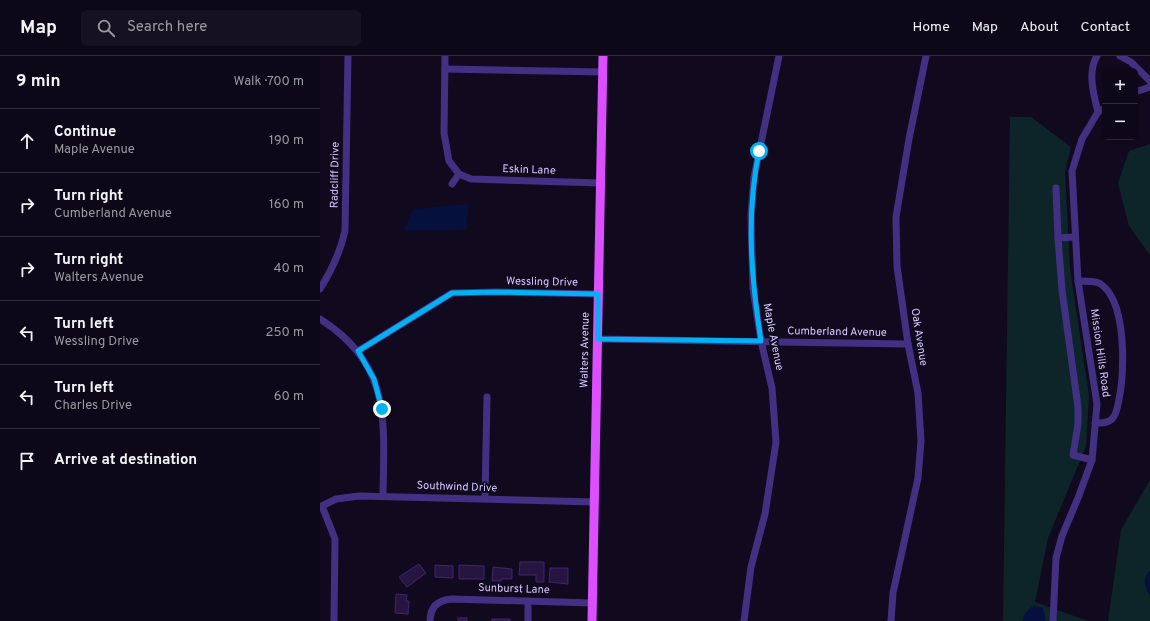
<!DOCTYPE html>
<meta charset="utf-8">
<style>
:root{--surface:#0d0817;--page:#161120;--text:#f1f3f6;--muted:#9a9aa1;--line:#2d2936}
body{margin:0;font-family:Overpass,sans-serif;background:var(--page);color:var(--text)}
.controls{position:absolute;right:12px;top:12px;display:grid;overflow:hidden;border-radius:6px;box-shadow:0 1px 3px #0004}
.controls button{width:36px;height:36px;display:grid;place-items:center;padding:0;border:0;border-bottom:1px solid var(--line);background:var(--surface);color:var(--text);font:20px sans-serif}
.stop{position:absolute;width:12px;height:12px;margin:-9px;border:3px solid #00b1f3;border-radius:50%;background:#fff}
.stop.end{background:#00b1f3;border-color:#fff;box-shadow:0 1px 4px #0008}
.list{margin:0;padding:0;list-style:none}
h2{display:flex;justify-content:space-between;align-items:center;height:52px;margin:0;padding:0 16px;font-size:17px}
h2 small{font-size:13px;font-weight:400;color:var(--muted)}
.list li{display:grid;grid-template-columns:26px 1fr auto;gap:12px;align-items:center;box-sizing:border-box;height:64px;padding:0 16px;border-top:1px solid var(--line)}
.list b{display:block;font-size:15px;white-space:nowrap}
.list p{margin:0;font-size:13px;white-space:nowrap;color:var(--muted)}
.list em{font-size:13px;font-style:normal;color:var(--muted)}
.icon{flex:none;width:22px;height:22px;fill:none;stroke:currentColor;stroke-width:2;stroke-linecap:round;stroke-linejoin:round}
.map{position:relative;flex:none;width:830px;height:565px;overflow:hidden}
header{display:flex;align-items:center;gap:24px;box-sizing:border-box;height:56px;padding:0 20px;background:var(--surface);border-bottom:1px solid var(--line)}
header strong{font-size:19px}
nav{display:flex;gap:22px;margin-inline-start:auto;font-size:14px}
.search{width:280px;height:36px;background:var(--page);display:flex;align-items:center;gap:10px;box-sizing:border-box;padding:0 14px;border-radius:6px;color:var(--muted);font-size:15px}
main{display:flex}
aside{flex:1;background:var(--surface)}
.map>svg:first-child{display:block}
.green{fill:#0d2529}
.water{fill:#05103d}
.building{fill:#261541;stroke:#40256f}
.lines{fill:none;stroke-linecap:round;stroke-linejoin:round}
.minor{stroke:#423182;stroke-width:7}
.major{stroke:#dc4fff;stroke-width:9}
.route{stroke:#00b1f3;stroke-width:5}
.labels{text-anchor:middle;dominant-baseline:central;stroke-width:4;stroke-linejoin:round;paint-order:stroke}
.street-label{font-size:11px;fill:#d8c8ff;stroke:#110a1f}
</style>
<header>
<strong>Map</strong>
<div class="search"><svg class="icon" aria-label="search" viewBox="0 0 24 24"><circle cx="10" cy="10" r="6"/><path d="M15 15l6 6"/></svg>Search here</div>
<nav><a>Home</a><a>Map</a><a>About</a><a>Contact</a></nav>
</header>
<main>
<aside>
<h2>9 min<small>Walk · 700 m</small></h2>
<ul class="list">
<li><svg class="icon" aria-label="ahead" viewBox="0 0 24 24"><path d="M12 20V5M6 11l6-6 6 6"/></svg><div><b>Continue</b><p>Maple Avenue</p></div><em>190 m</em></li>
<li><svg class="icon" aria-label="right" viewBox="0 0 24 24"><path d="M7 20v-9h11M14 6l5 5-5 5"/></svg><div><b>Turn right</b><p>Cumberland Avenue</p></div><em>160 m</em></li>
<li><svg class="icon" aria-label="right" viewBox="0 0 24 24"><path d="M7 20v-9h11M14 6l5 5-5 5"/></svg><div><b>Turn right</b><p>Walters Avenue</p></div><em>40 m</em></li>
<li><svg class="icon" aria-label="left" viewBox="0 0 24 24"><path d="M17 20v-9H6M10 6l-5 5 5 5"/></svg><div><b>Turn left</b><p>Wessling Drive</p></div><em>250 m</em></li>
<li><svg class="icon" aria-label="left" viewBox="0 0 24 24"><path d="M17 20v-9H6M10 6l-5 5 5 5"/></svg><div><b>Turn left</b><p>Charles Drive</p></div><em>60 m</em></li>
<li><svg class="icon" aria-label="arrive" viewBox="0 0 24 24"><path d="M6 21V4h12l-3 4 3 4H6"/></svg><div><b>Arrive at destination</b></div></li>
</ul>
</aside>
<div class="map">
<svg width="830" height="565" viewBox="0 0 830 565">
<rect width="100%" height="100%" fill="#110a1f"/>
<g class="green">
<polygon points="690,61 711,61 751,91 745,116 750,213 769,339 766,390 728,482 715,546 768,565 683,565"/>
<polygon points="830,88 830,199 809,170 798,127 809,95"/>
<polygon points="830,424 830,565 788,565 801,474"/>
</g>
<g class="water">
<polygon points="149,148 146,174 84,175 93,153"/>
<path d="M830,515V540C825,531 821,522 830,515Z"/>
<path d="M714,550L723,552L726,565H702C703,559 708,552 714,550Z"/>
</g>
<g class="building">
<polygon points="200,506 224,506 224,526 216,526 216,519 199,519"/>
<polygon points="99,508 106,517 87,531 79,521"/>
<polygon points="115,509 133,510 133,522 115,521"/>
<polygon points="139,509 164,510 164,523 139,523"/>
<polygon points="173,511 192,513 192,523 181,523 181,525 172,525"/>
<polygon points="230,512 248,512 248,528 229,526"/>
<polygon points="76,538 87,539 86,545 89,545 88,558 75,557"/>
<rect x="138" y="562" width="9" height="3"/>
<rect x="172" y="563" width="18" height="2"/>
</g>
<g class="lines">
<g class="minor">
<polyline points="125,0 124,77 129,105 139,118 132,128"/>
<path d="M777,0C767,16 774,40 778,56"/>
<polyline points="800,0 811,6 830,25"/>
<polyline points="125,13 283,16"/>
<polyline points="815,36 830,31"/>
<polyline points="139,118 151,123 280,127"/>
<polyline points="736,132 738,182 755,181"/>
<polyline points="738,182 742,234 758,351 758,368 753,399 772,404"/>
<path d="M758,225C764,225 774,225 779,227C807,243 805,316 799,343C798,349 797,358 792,363C787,368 781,367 775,367"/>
<path d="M0,233C12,214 20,197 25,175L28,0"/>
<path d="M0,263C72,308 64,365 63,440"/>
<polyline points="278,283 588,288"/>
<polyline points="38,295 132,237 175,236 278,238"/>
<polyline points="165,442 167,341"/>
<polyline points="2,450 15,483 14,565"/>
<polyline points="0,451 16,443 39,440 274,446"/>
<path d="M110,565C110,550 119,544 132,543L272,547"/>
<polyline points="208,565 208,545"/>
<polyline points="424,565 431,511 445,458 456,386 452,332 441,285 433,233 431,159 434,121 459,0"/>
<polyline points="571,565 573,537 598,422 601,385 598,337 588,288 577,210 576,161 589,83 606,0"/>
<polyline points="733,565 736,502 742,480 758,442 772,404 777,348 758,225 752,115 762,83 778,56 785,52"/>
</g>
<polyline class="major" points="272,565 283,0"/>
</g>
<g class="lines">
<path class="route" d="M62,353L54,323L38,295L132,237L175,236L278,238V283L441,285C431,221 426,159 439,95"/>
</g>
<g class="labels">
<g class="street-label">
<text transform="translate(209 114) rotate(2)">Eskin Lane</text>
<text transform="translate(15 119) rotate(-89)">Radcliff Drive</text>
<text transform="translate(222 226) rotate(1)">Wessling Drive</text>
<text transform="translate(517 276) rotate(1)">Cumberland Avenue</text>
<text transform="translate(453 281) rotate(79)">Maple Avenue</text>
<text transform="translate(599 281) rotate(81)">Oak Avenue</text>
<text transform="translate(265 294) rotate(-89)">Walters Avenue</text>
<text transform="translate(780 297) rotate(82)">Mission Hills Road</text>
<text transform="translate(137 431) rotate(2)">Southwind Drive</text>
<text transform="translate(194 533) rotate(2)">Sunburst Lane</text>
</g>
</g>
</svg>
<div class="controls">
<button>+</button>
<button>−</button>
</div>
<div class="stop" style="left:439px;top:95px"></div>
<div class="stop end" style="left:62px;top:353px"></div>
</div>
</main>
